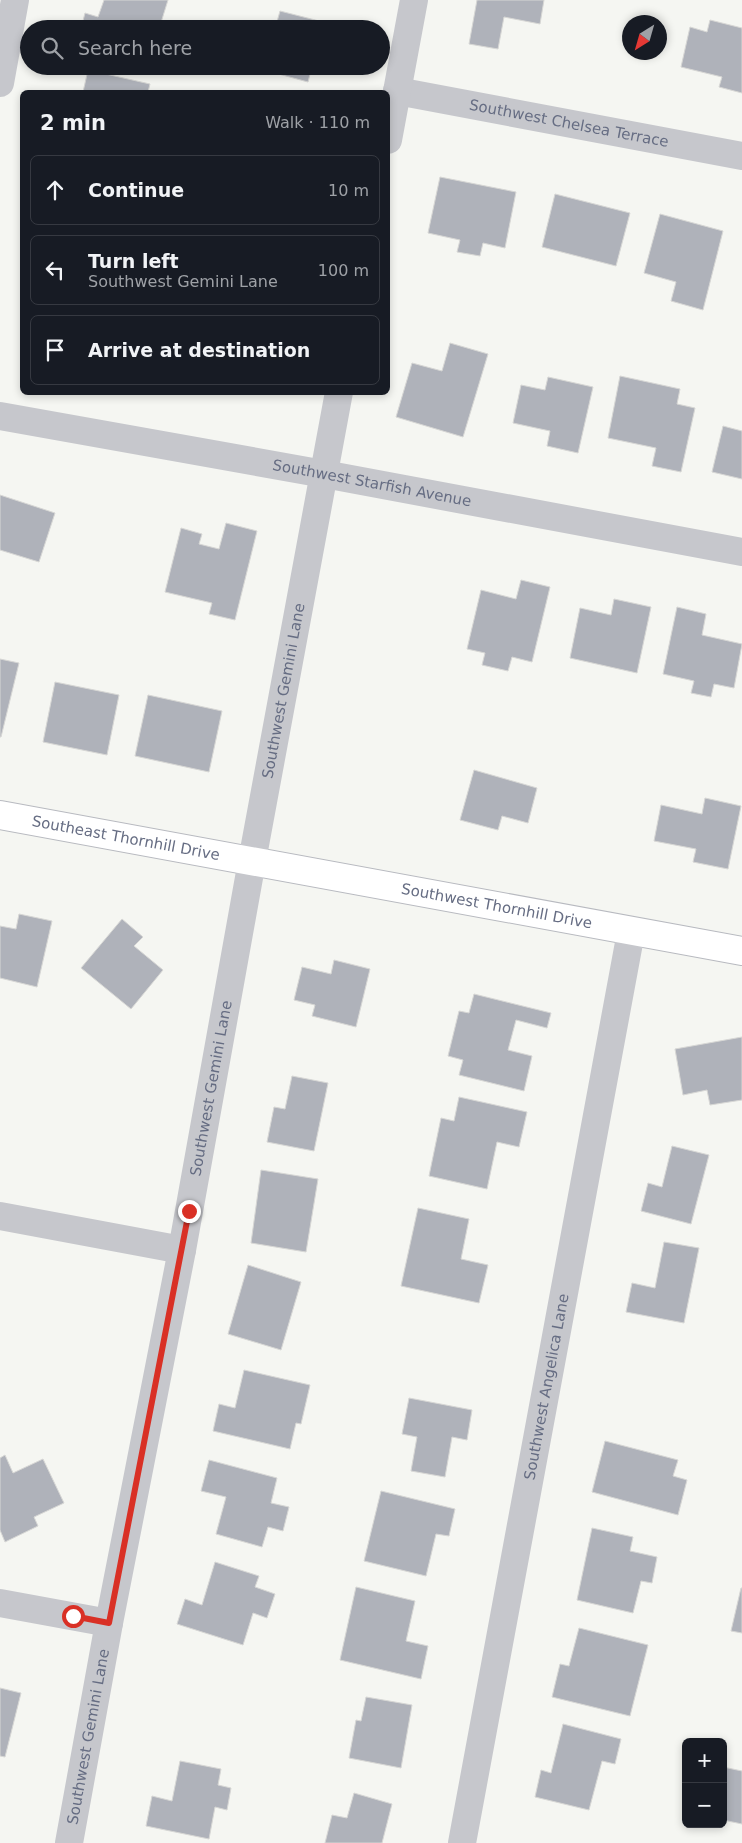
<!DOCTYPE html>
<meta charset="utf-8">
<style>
:root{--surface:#171b24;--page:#20242c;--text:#f1f3f6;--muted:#9ea1a6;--line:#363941}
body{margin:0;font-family:"DejaVu Sans",sans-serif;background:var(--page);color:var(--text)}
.controls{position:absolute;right:15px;bottom:15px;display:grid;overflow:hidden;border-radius:8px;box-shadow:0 2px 8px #0003}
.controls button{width:45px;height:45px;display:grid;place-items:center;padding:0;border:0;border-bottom:1px solid var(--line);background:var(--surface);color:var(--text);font:25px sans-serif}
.compass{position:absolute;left:622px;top:15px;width:45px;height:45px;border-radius:50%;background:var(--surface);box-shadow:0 2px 8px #0003;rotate:217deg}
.stop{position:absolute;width:15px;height:15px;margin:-11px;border:4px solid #d93025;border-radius:50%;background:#fff}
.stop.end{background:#d93025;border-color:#fff;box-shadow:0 1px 5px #0008}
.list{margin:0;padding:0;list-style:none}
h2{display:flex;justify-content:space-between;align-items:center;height:65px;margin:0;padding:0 20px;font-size:21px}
h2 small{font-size:16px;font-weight:400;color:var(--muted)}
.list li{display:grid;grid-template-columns:32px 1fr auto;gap:15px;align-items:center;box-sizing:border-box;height:70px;margin:0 10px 10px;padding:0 10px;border:1px solid var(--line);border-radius:8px}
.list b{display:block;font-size:19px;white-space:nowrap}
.list p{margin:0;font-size:16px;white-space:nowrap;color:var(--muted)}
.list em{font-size:16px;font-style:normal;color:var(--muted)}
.icon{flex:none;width:28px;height:28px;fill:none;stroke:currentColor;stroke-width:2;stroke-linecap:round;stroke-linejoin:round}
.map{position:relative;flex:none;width:742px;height:1843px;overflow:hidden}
.search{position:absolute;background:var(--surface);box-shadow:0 2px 8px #0003;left:20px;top:20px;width:370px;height:55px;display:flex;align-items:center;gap:12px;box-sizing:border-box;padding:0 18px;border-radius:28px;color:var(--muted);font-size:19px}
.panel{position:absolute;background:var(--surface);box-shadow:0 2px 8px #0003;left:20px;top:90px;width:370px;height:305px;border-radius:8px}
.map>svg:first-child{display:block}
.building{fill:#afb2ba;stroke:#d7d7d5}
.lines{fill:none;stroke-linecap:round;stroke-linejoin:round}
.secondary-casing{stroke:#b8bac0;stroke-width:30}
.street{stroke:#c6c7cc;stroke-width:28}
.secondary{stroke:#fff;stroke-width:28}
.route{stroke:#d93025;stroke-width:6}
.labels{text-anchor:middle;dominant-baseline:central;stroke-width:5;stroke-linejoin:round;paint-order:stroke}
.street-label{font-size:15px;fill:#666d83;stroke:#fff}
</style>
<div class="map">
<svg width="742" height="1843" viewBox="0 0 742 1843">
<rect width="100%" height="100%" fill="#f5f6f2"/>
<g class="building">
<polygon points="104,0 168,0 159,29 81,29 85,13 98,17"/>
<polygon points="477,0 544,0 540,24 504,17 498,49 469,44"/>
<polygon points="280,11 323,22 321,29 275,29"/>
<polygon points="710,20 742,28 742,93 719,87 722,77 681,67 690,27 707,32"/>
<polygon points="265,66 312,66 308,82 264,70"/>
<polygon points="88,70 150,84 148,92 83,92"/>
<polygon points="440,177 516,192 505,248 483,243 480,256 457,252 460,240 428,233"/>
<polygon points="555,194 630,213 616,266 542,247"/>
<polygon points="660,214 723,231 703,310 671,301 676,282 644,273"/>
<polygon points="450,343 488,354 463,437 396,417 412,363 442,371"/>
<polygon points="620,376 680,389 677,404 695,408 681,472 652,466 656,448 608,438"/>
<polygon points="548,377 593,387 578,453 547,446 550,431 513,423 521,385 545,390"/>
<polygon points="723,426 742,431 742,479 712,472"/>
<polygon points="0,495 55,513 39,562 0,550"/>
<polygon points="226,523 257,531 235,620 209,614 212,603 165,592 181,528 202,534 199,544 219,549"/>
<polygon points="521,580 550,587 532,662 512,657 508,671 482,665 485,653 467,649 481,590 516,599"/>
<polygon points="614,599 651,607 637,673 570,658 580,608 611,615"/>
<polygon points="677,607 706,614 702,635 742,644 734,688 714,684 711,697 691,693 694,681 663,674"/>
<polygon points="0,659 19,663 1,737 0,737"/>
<polygon points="55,682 119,695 107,755 43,742"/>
<polygon points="148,695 222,711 209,772 135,756"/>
<polygon points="474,770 537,788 528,823 502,816 498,830 460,820"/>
<polygon points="705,798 741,806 728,869 693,862 696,849 654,841 661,805 702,814"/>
<polygon points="19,914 52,921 37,987 0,978 0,926 16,929"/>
<polygon points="122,919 143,937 134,946 163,970 131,1009 81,968"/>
<polygon points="334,960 370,969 356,1027 312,1016 315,1005 294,1000 302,967 331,974"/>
<polygon points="474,994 551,1013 547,1028 516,1020 508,1050 532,1056 524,1091 459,1075 463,1060 448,1056 459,1011 469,1013"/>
<polygon points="742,1037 742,1100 710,1105 707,1090 683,1095 675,1049"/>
<polygon points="292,1076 328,1083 314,1151 267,1142 274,1107 285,1109"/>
<polygon points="459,1097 527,1112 519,1147 497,1142 487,1189 429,1176 441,1118 454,1121"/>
<polygon points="672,1146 709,1155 691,1224 641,1211 648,1183 662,1187"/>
<polygon points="261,1170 318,1179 306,1252 251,1243"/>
<polygon points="418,1208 469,1219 461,1259 488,1265 479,1303 401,1286"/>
<polygon points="664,1242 699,1248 684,1323 626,1312 632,1283 655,1288"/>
<polygon points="248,1265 301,1282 281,1350 228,1334"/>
<polygon points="244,1370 310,1385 301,1424 296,1423 290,1449 213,1431 219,1404 235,1408"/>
<polygon points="409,1398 472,1410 467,1440 452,1437 445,1477 411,1471 417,1437 402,1434"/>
<polygon points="605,1441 678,1460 673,1476 687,1480 678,1515 592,1492"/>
<polygon points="5,1455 13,1473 43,1459 64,1503 34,1517 38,1526 5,1542 0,1530 0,1458"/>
<polygon points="209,1460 277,1478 271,1503 289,1507 283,1531 268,1527 262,1547 216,1534 226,1497 201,1491"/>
<polygon points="381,1491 455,1509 449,1536 436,1534 426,1576 364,1561"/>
<polygon points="592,1528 633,1537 630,1551 657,1557 652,1583 641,1581 633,1613 577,1600"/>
<polygon points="215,1562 259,1576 255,1587 275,1594 267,1618 253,1613 243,1645 177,1624 185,1599 202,1605"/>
<polygon points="356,1587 415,1601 406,1641 428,1646 421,1679 340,1660"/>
<polygon points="741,1588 742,1588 742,1633 731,1631"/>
<polygon points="579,1628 648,1645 630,1716 552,1697 560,1664 569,1666"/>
<polygon points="0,1688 21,1693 5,1757 0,1756"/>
<polygon points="366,1697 412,1705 401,1768 349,1758 356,1720 361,1721"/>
<polygon points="563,1724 621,1739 615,1764 602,1761 589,1810 535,1797 541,1770 551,1773"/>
<polygon points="180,1761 221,1769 218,1785 231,1788 227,1810 215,1807 209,1839 146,1826 152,1796 172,1801"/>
<polygon points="723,1767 742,1771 742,1824 723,1820"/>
<polygon points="354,1793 392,1804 382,1843 325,1843 332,1815 347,1818"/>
</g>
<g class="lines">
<g class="secondary-casing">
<g id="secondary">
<path id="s5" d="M0,815L742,951"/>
</g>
</g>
<g class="street">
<polyline points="0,83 15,0"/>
<path id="s1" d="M397,91L742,156"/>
<polyline points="388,140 414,0"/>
<path id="s2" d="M0,416L324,474L742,552"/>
<polyline points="0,1216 182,1250"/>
<polyline points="0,1603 109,1623"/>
<path id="s3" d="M69,1843L109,1623L182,1250L252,861L339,392"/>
<path id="s4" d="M462,1843L631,932"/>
</g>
<use href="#secondary" class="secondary"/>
</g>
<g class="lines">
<polyline class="route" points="73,1616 109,1623 189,1211"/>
</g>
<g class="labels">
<g class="street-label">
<text stroke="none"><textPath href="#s1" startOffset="175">Southwest Chelsea Terrace</textPath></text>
<text stroke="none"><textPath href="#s2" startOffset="378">Southwest Starfish Avenue</textPath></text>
<text stroke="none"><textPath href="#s3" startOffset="1172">Southwest Gemini Lane</textPath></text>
<text stroke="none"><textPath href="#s5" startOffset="128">Southeast Thornhill Drive</textPath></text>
<text stroke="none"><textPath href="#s5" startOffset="505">Southwest Thornhill Drive</textPath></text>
<text stroke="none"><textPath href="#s3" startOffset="768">Southwest Gemini Lane</textPath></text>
<text stroke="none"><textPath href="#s4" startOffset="464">Southwest Angelica Lane</textPath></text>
<text stroke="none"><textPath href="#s3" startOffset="108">Southwest Gemini Lane</textPath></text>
</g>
</g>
</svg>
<div class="controls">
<button>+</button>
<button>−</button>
</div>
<svg class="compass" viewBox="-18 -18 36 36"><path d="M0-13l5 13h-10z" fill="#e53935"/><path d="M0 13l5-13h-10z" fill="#9ea1a6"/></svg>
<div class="stop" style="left:73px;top:1616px"></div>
<div class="stop end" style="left:189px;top:1211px"></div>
<div class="search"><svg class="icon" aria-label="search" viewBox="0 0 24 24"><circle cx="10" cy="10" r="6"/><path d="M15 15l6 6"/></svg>Search here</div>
<section class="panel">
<h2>2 min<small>Walk · 110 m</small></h2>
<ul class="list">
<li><svg class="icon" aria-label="ahead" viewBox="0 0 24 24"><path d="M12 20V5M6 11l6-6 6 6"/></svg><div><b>Continue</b></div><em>10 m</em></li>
<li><svg class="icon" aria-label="left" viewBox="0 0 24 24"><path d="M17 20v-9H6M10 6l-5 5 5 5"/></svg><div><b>Turn left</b><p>Southwest Gemini Lane</p></div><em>100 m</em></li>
<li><svg class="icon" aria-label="arrive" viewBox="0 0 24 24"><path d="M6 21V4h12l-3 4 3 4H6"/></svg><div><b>Arrive at destination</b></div></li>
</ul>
</section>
</div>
